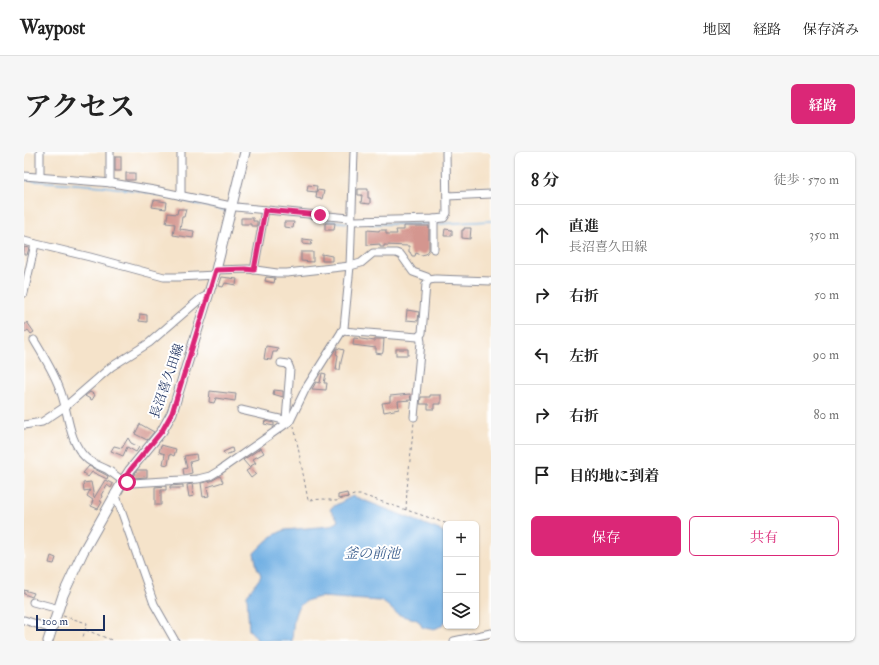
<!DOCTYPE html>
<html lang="ja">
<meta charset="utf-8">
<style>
:root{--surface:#fff;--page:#f6f6f6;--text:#222;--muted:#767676;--line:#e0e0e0;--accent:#db2777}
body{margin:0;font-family:"IM FELL Double Pica","Noto Serif JP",serif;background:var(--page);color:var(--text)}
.controls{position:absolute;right:12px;bottom:12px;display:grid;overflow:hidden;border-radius:6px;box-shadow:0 1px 3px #0004}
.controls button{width:36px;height:36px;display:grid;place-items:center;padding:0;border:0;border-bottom:1px solid var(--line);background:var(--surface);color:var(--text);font:20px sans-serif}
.scale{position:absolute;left:12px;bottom:10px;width:69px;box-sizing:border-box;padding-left:4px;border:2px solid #1b2f5e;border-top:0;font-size:11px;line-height:14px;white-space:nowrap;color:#1b2f5e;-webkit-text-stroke:3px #fff;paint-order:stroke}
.stop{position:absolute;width:12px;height:12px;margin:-9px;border:3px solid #db2777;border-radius:50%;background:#fff}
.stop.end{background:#db2777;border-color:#fff;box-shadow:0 1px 4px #0008}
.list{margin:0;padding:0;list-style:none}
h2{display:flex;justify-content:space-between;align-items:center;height:52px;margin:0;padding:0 16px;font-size:17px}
h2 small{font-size:13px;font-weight:400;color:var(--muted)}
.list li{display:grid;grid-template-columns:26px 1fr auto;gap:12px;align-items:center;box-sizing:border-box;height:60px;padding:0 16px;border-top:1px solid var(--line)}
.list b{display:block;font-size:15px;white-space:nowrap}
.list p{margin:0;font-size:13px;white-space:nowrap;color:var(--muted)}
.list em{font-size:13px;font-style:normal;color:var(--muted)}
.actions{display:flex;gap:8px;padding:12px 16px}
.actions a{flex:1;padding:9px 0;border:1px solid var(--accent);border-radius:6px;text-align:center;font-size:14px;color:var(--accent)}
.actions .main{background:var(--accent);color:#fff}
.icon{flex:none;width:22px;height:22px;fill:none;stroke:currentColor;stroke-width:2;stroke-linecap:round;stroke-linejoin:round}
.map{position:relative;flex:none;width:467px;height:489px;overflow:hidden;border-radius:6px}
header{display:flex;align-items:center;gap:24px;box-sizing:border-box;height:56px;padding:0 20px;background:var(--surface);border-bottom:1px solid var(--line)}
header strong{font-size:19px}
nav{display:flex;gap:22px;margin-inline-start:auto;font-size:14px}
.intro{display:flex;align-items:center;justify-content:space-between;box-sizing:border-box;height:96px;padding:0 24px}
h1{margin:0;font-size:28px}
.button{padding:10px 18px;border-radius:6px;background:var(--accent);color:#fff;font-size:14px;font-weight:700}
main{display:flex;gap:24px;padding:0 24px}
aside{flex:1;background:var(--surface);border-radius:6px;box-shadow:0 1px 3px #0004}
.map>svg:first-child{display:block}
.water{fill:#6fafe3;stroke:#456fa0}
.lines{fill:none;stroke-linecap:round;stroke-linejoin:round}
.stream{stroke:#6fafe3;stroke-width:1.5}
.building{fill:#d4968f}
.minor-casing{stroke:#888994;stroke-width:9}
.major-casing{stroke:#888994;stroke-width:11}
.path{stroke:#888994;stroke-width:1;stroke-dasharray:3 3;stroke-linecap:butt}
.minor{stroke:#fff;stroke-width:7}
.major{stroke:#fff;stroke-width:9}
.route{stroke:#db2777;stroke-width:5}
.labels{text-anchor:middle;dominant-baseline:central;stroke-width:4;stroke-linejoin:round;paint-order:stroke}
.street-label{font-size:13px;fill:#1b2f5e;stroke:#fff}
.water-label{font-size:14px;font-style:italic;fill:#385c8d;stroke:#fff}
</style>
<header>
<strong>Waypost</strong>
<nav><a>地図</a><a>経路</a><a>保存済み</a></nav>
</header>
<div class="intro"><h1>アクセス</h1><a class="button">経路</a></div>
<main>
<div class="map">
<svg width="467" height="489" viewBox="0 0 467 489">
<rect width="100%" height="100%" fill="#fff"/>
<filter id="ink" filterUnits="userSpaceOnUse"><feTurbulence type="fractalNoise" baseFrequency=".025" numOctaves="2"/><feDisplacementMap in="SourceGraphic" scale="8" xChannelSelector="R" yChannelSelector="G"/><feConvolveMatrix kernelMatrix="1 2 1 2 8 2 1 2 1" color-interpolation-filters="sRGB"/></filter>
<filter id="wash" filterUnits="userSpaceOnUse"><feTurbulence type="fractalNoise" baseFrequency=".012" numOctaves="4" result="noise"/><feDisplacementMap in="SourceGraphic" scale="16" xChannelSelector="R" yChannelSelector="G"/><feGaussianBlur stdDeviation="0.9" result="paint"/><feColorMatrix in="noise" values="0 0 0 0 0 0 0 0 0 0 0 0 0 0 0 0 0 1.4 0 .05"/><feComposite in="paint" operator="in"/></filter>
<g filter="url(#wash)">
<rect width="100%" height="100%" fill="#f5e3ca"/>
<path class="water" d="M329,344L418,379L422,383V469C415,477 408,479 398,475C394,463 384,468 374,462C367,458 364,452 356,449L297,445C268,449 270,465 268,489H234L230,483L225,478L223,443L236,426L237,423L233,415L230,401C240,391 247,383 261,378L306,374L314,370L313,366L306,358L308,355Z"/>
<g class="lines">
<g class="stream">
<polyline points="0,28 78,34 116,39 203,59"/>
<polyline points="265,64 325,71"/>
<polyline points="346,72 408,72"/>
<polyline points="412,72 467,69"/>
</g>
</g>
<g id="blocks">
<g class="building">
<rect x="91" y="5" width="6" height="14"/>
<rect x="102" y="21" width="9" height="7"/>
<polygon points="284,33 293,34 292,40 283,39"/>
<polygon points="334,37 344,37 344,46 346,46 346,52 337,51 338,43 334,43"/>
<polygon points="293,38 300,39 298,47 292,46"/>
<polygon points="130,48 143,50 142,57 128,55"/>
<polygon points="154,57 162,57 160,65 158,65 156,77 170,79 169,86 149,83 151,72 142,71 144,61 153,62"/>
<polygon points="217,66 229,66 229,69 233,69 233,74 227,74 227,72 217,72"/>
<polygon points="260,70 270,70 269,76 260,75"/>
<polygon points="301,71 311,71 310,78 301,78"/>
<polygon points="380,74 405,74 405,98 402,102 397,103 392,101 391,104 388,104 386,100 385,100 385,94 360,93 360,95 356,95 356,92 343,93 343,78 355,79 355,78 362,78 362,82 373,82 372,78 380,78"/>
<polygon points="440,76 447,76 446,87 438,86 438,78 440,78"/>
<polygon points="421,77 428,78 428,84 420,84"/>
<polygon points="279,87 288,88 287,93 279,92"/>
<polygon points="0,95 5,96 3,103 0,103"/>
<polygon points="277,100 289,100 289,110 277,109"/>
<polygon points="298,102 308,104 308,109 298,109"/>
<polygon points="198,125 213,127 212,133 201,131 199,135 195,134"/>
<polygon points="242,125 251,126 250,131 241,129"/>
<polygon points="383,158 395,160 394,169 382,168"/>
<polygon points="116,162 123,163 123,170 115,169"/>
<polygon points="3,170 10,180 7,182 4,178 0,181 0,174"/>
<polygon points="330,186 351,189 351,187 360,187 359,200 358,202 352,201 352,196 329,193"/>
<polygon points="242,194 254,196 253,200 249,200 247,208 240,207"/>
<polygon points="313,196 320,198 317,210 316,218 312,218 314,203 312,202"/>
<rect x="372" y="197" width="12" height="6"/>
<polygon points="298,221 302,222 300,231 303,231 302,238 288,237 292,230 296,231"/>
<polygon points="250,238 259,239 259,245 249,242"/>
<polygon points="186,239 212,242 211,249 192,246 190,251 185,250"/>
<polygon points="66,240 71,243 68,248 61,244"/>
<polygon points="386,242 387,248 374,249 375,257 360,260 358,251 366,250 366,244"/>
<polygon points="406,243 417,243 417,252 410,252 410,257 404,257 404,252 396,252 397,245 406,245"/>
<polygon points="241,269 250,271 250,274 240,272"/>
<polygon points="116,272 130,280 123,288 111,282"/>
<polygon points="104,286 107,291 115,295 112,300 103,295 99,304 87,299 90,294 98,296"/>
<polygon points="137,293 152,297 150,304 146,302 144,313 139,312 141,302 135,300"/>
<polygon points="208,296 209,300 201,303 199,300"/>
<polygon points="237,296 240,301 229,307 232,311 225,315 219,308"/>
<polygon points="172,302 173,308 166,310 168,321 160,323 159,317 163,316 160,304"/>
<polygon points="65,314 84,324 83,327 68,320 64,325 59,321"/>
<polygon points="227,316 232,322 227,326 222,319"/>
<polygon points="113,318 123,318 123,325 108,326"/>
<polygon points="196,324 199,330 183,335 185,344 179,345 177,331 187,329"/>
<polygon points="81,328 89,332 87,336 83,333 77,343 78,344 76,349 78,350 74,357 67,354 69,348 63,344 66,338 60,339 59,331 67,330 70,346"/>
<polygon points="168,332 170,344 165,345 163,333"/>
<polygon points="159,333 159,336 146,336 146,334"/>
<polygon points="142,334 142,338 137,338 137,353 131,353 131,335"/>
<polygon points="323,341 324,345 314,347 314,343"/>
<polygon points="27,404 32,406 30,412 25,411"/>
<polygon points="0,438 10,441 8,445 0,442"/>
</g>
</g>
</g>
<g filter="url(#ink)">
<use href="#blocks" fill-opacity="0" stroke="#888994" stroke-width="1"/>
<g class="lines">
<g class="minor-casing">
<g id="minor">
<polyline points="86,0 86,31"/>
<polyline points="0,24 88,31 130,38 212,55 325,66 330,69 410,67 420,66 423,61 422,0"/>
<polyline points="16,25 16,0"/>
<polyline points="157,44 157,0"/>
<polyline points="423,44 467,42"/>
<polyline points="0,89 66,105 140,125 155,125 191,123"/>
<polyline points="410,97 410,67"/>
<polyline points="192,118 224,117 253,121 263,121 326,114 337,111 349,101 372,101 377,103 389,120 403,125 405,128"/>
<polyline points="230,118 241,58"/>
<polyline points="0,141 11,92"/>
<polyline points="318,179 394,185 398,181 402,132 405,128 412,127 467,129"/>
<path d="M10,188C19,203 29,219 35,235C45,258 43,288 62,306C68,312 77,314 84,318C93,324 97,330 108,331L174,327L186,324L196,318L266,269L282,236L320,176L326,114L330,0"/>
<polyline points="257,211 264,212 266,217 262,268"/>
<polyline points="217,258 260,268 265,270"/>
<polyline points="390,265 397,190 396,184"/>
<polyline points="0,273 18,270 42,254 87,215 125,191 176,147 184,143"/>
<polyline points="91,341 130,452 151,489"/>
<polyline points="9,450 35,457"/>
<polyline points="0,468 28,477"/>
<polyline points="430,489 467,481"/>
</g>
</g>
<g class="major-casing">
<polyline id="major" points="24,489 39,443 59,400 99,329 106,318 138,279 148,261 192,118 221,0"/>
</g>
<g class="path">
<polyline points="270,274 284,348 300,347 312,349 330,343 338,343 424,372"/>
<polyline points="382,358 383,337 390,270"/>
<polyline points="39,464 63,471 59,485"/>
<polyline points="62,478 90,489"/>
</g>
<use href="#minor" class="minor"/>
<use href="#major" class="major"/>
</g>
</g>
<g class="lines" filter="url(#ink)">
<polyline class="route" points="103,330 99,329 106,318 138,279 148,261 192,118 221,117 230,118 241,58 296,63"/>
</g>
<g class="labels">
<g class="street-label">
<text transform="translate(143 229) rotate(-71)">長沼喜久田線</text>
</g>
<g class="water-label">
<text x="348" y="401">釜の前池</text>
</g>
</g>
</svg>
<div class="controls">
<button>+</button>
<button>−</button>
<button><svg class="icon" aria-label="layers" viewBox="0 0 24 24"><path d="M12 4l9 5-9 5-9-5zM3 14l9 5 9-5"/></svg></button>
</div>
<div class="scale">100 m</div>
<div class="stop" style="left:103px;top:330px"></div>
<div class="stop end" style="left:296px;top:63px"></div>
</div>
<aside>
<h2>8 分<small>徒歩 · 570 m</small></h2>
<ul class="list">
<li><svg class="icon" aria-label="ahead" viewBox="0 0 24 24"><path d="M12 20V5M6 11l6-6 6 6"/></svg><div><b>直進</b><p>長沼喜久田線</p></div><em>350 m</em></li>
<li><svg class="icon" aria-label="right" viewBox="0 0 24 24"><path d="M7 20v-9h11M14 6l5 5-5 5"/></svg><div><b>右折</b></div><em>50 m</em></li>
<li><svg class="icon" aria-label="left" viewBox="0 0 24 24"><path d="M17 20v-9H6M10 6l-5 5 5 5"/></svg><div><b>左折</b></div><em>90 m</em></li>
<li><svg class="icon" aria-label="right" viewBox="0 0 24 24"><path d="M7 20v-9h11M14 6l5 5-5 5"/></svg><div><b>右折</b></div><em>80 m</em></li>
<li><svg class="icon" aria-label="arrive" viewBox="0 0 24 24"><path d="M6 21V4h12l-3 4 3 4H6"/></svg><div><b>目的地に到着</b></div></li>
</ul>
<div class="actions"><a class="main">保存</a><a>共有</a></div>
</aside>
</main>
